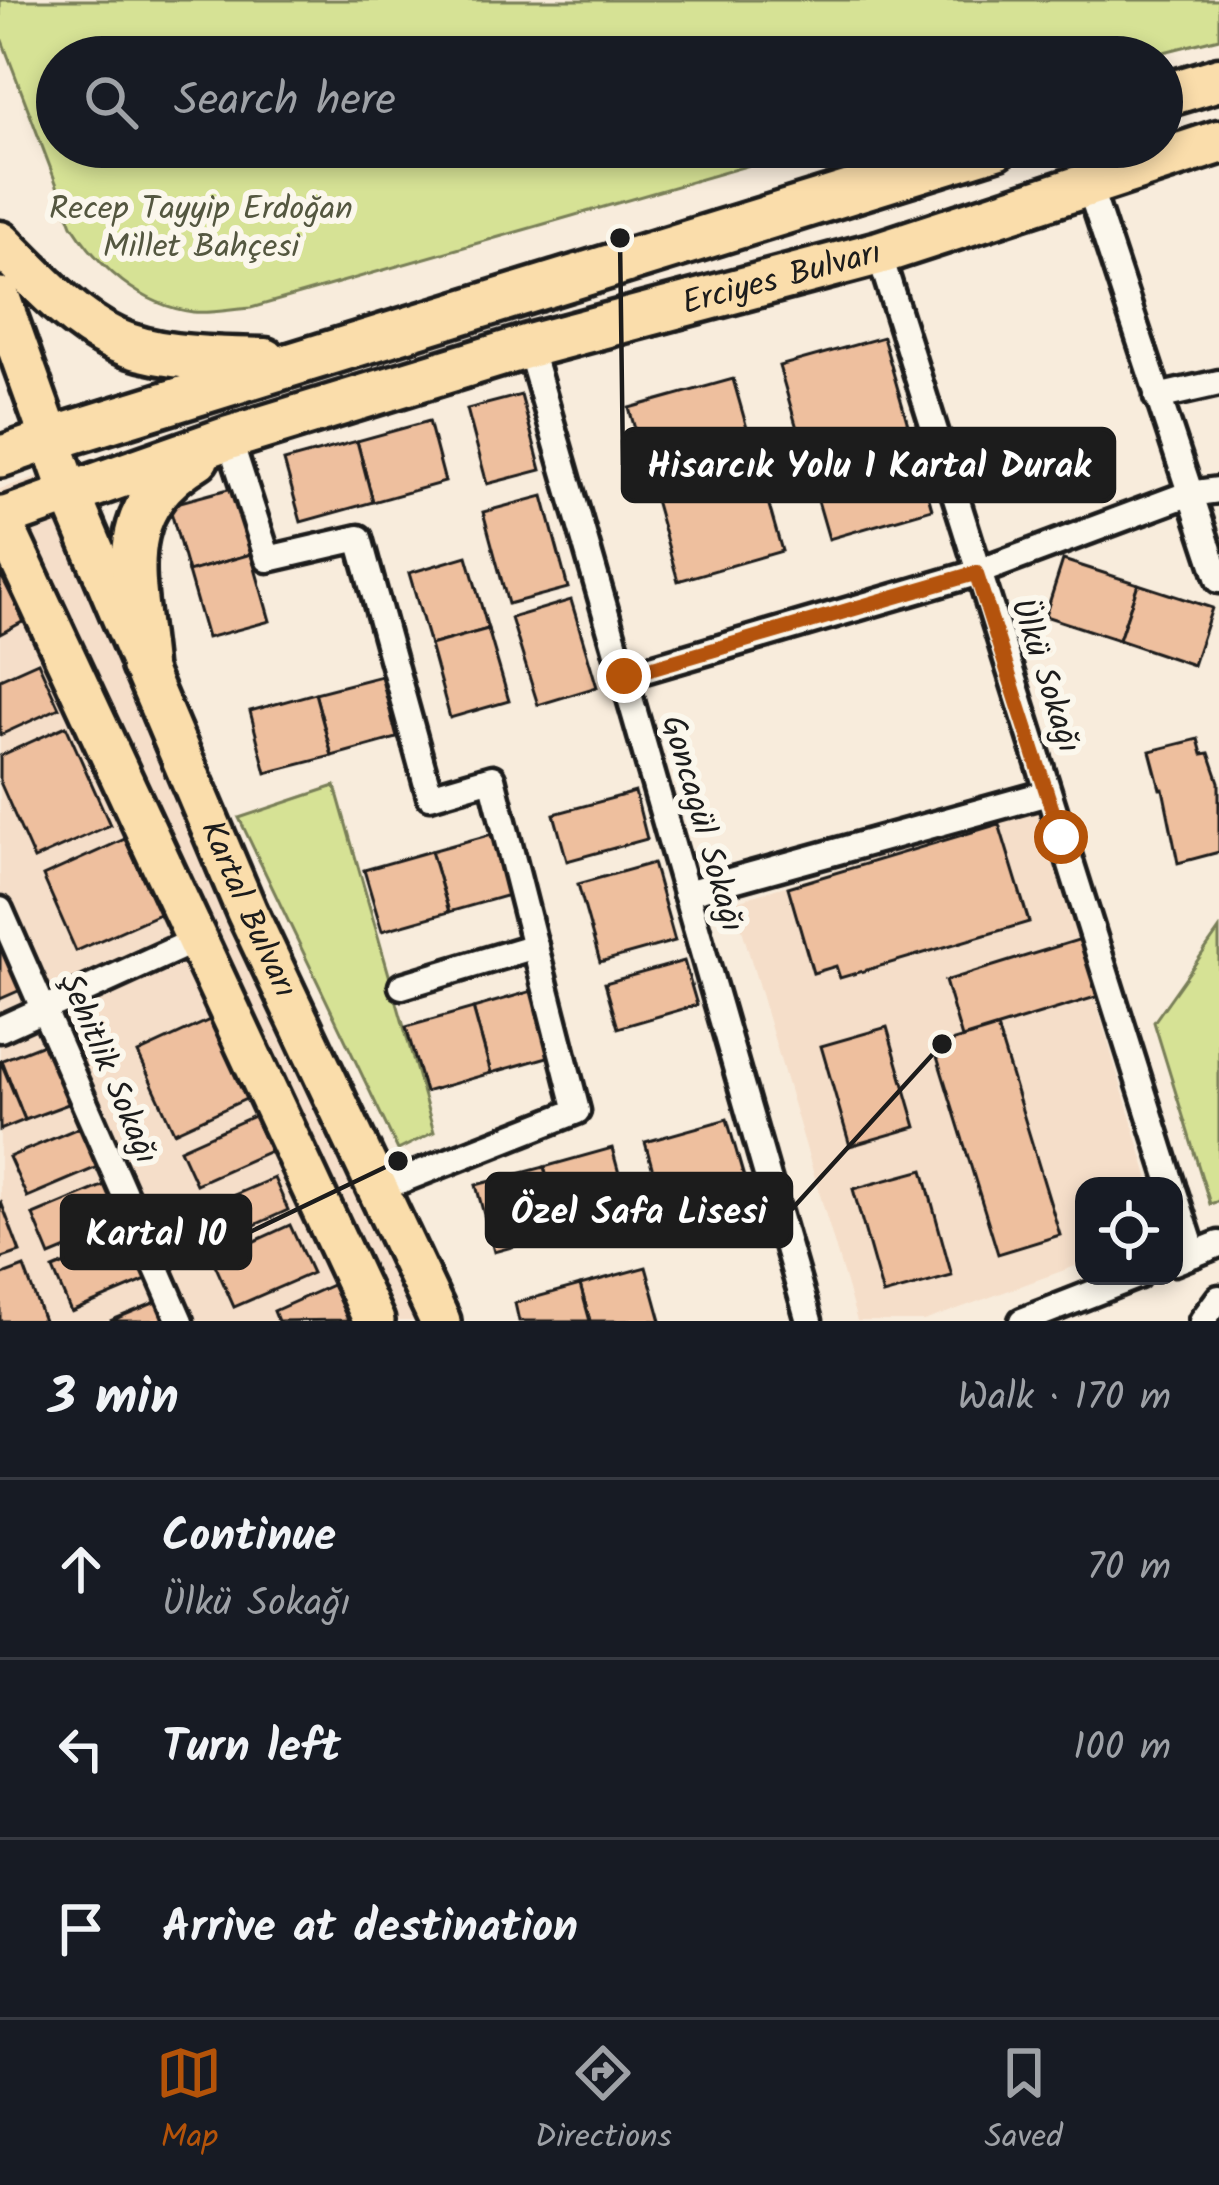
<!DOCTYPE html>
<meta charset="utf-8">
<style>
:root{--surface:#171b24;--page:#20242c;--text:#f1f3f6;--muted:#9ea1a6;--line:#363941;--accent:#b45309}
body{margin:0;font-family:Kalam,sans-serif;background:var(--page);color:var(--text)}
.controls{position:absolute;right:36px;bottom:36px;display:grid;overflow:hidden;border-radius:24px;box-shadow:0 6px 18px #0003}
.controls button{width:108px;height:108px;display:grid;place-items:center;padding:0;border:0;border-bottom:3px solid var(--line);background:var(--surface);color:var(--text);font:60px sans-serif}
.stop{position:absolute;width:36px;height:36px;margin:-27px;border:9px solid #b45309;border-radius:50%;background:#fff}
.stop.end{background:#b45309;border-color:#fff;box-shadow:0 3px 12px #0008}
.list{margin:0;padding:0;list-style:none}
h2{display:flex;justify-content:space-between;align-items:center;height:156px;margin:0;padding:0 48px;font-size:51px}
h2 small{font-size:39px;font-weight:400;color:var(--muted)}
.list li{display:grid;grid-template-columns:78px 1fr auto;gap:36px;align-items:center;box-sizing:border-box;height:180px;padding:0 48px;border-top:3px solid var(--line)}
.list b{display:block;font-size:45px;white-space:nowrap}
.list p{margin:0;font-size:39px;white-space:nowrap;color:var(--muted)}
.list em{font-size:39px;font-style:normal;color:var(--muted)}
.icon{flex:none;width:66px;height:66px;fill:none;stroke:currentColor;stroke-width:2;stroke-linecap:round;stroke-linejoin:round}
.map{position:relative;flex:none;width:1219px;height:1321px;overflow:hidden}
.search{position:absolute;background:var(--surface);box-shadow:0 6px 18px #0003;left:36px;right:36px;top:36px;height:132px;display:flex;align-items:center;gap:30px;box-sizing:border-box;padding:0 42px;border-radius:66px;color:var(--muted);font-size:45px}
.sheet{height:696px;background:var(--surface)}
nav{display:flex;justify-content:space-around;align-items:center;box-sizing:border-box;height:168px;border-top:3px solid var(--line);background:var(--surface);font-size:33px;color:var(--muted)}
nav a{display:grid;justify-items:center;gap:6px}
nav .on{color:var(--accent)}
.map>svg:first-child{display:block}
.built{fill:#f5dec9}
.green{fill:#d6e295;stroke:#797f58;stroke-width:3}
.building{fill:#eebf9e;stroke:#1c1c1c;stroke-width:3}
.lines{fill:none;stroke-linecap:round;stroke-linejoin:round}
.minor-casing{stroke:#1c1c1c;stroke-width:33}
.primary-casing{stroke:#1c1c1c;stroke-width:48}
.trunk-casing{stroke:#1c1c1c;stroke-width:51}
.minor{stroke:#fbf7ec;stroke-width:24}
.primary{stroke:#faddab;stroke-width:39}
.trunk{stroke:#faddab;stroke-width:42}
.route{stroke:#b45309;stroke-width:15}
.labels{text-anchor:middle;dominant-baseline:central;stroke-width:12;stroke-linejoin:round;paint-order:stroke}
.park-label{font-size:33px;fill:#545740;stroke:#fbf7ec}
.street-label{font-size:33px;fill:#1c1c1c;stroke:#fbf7ec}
.leader{fill:none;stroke:#1c1c1c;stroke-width:4.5}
.callout-dot{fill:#1c1c1c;stroke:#fbf7ec;stroke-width:4.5}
.callout{fill:#1c1c1c;stroke:#1c1c1c;stroke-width:4.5}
.callout-label{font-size:36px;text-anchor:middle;font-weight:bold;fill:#fff}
</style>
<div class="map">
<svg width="1219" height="1321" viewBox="0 0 1219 1321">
<rect width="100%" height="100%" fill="#f8ecdc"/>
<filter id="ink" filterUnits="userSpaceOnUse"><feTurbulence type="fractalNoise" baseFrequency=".00833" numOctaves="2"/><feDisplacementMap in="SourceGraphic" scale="24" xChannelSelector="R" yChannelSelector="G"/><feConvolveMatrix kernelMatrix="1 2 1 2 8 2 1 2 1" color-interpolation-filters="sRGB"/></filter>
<g filter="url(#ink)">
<g class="built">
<polygon points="48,473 111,651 186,829 419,1321 0,1321 0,489"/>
<polygon points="1038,807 1151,1186 1084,1186 1084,1263 924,1321 857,1321 734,902"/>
</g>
<g class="green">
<path d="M0,0H1219V38L1144,57H57V147H813L251,308C233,309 211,314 193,312C140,305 99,267 72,225L0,35Z"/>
<polygon points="335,786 434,1132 398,1150 239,818"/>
<polygon points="1219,930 1219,1201 1210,1204 1154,1022"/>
</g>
<g class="building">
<polygon points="883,337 932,509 829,539 779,366"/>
<polygon points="733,379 782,551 678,581 629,408"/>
<polygon points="521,395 541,470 487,484 467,409"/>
<polygon points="429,421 445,482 373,502 357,441"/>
<polygon points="357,441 373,502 301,522 284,461"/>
<polygon points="232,488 251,554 188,572 169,505"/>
<polygon points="543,496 568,588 508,604 483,512"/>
<polygon points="251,554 270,621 207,638 188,572"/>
<polygon points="467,556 488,629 430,645 409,573"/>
<polygon points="1063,560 1138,584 1119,640 1045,616"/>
<polygon points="1,575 24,621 0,634 0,576"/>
<polygon points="1138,584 1212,608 1193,665 1119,640"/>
<polygon points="571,600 597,687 538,705 511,618"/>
<polygon points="488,629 509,701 450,718 430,645"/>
<polygon points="38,662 59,708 0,735 0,679"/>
<polygon points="381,676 397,738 332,756 315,693"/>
<polygon points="315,693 332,756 266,773 250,711"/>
<polygon points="66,726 110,825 34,859 0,782 0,756"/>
<polygon points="1198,739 1202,754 1209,753 1219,782 1219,852 1178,863 1163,789 1160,789 1150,751"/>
<polygon points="635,792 647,839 567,861 554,814"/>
<polygon points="999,824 1029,922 840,978 836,966 813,973 788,887"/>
<polygon points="499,832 516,893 449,912 431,851"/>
<polygon points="125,839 159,914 76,951 43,876"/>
<polygon points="431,851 449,912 382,931 364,870"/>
<polygon points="653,863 675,941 600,962 578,884"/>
<polygon points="4,939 25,988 0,999 0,940"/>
<polygon points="1081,939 1099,996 962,1038 945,981"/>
<polygon points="684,961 697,1005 618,1028 605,983"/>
<polygon points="539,989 558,1054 491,1073 473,1008"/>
<polygon points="473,1008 491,1073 425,1092 406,1027"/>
<polygon points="212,1019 248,1098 174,1132 138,1053"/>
<polygon points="887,1027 916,1127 850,1146 821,1046"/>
<polygon points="997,1028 1060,1235 998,1254 934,1047"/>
<polygon points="56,1039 79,1100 25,1120 2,1060"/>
<polygon points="0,1060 25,1120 0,1130"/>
<polygon points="254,1116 270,1151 196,1184 180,1149"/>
<polygon points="727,1119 750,1198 667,1221 645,1142"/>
<polygon points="90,1123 107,1163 27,1197 9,1157"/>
<polygon points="612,1148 630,1214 562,1233 544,1167"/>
<polygon points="544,1167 562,1233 494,1252 476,1185"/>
<polygon points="923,1170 952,1276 883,1295 853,1189"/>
<polygon points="274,1178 288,1210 226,1238 211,1205"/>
<polygon points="114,1181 132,1222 50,1256 33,1215"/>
<polygon points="1,1202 20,1252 0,1259 0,1203"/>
<polygon points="290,1225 312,1273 234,1307 213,1260"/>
<polygon points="138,1233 156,1276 71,1312 53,1269"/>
<polygon points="24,1267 44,1321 0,1321 0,1276"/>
<polygon points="646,1267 661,1321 590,1321 580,1285"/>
<polygon points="332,1285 348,1320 278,1321 274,1311"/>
<polygon points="580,1285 590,1321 519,1321 515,1303"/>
<polygon points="168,1297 178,1321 110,1321"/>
</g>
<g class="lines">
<g class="minor-casing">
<g id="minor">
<polyline points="1088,183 1219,580"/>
<polyline points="879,253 1172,1186"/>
<polyline points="529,346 809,1321"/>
<polyline points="1157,397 1219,383"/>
<polyline points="229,438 268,559 359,538 430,796 492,778 577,1111 379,1189"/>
<polyline points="624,676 976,573 1188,494 1219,490"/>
<polyline points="686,893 1048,793"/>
<polyline points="0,910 180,1321"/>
<polyline points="402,986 535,946"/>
<polyline points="0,1029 196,940"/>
<polyline points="1174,1192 1194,1254"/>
<polyline points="1174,1262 1219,1244"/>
<polyline points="1022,1321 1137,1276"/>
<polyline points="1202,1321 1219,1298"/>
</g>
</g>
<g class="primary-casing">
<g id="primary">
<path id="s1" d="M0,298L70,494L247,912L440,1321"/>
<polyline points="0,457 51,439"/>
<polyline points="0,517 374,1321"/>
<polyline points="0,519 70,494"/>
</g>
</g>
<g class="trunk-casing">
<g id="trunk">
<polyline points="1162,96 1219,79"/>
<path d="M0,243C103,348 115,357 265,360"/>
<polyline points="51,439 996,147"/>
<path id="s2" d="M70,494L229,438L529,346L879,253L1219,142"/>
<path d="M143,665C135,579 110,511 197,458"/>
</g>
</g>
<use href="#minor" class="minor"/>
<use href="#primary" class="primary"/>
<use href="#trunk" class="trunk"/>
</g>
</g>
<g class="lines" filter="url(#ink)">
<polyline class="route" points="624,676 976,573 1061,837"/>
</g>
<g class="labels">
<g class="park-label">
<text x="201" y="210">Recep Tayyip Erdoğan<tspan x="201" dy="38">Millet Bahçesi</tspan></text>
</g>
<g class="street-label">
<text stroke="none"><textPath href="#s2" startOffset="744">Erciyes Bulvarı</textPath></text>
<text transform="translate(1044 676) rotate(72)">Ülkü Sokağı</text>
<text transform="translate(701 824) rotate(74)">Goncagül Sokağı</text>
<text stroke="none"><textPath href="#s1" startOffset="660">Kartal Bulvarı</textPath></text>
<text transform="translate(107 1069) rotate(67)">Şehitlik Sokağı</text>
</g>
</g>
<path class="leader" d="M620 238L623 465M942 1044L791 1210M398 1161L250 1232"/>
<g class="callout-dot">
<circle cx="620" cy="238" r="12"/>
<circle cx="942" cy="1044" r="12"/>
<circle cx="398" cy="1161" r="12"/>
</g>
<g class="callout">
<rect x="623" y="429" width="491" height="72" rx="12"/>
<rect x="487" y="1174" width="304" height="72" rx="12"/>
<rect x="62" y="1196" width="188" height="72" rx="12"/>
</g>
<g class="callout-label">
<text x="869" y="477">Hisarcık Yolu 1 Kartal Durak</text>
<text x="639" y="1223">Özel Safa Lisesi</text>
<text x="156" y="1245">Kartal 10</text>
</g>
</svg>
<div class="controls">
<button><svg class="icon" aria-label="locate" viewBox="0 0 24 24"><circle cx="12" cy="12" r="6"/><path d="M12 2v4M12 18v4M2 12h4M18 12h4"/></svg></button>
</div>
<div class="stop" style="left:1061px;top:837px"></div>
<div class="stop end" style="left:624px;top:676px"></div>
<div class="search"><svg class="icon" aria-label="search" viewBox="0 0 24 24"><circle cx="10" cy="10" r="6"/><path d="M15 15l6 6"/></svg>Search here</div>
</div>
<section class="sheet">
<h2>3 min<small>Walk · 170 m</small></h2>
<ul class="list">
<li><svg class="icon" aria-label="ahead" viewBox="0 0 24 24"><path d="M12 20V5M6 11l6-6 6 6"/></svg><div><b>Continue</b><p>Ülkü Sokağı</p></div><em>70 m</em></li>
<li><svg class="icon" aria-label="left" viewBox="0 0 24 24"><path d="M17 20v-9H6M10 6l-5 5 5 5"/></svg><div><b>Turn left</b></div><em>100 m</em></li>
<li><svg class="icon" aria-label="arrive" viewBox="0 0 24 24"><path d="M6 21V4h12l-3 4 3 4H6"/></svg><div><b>Arrive at destination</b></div></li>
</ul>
</section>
<nav>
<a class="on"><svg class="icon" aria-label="map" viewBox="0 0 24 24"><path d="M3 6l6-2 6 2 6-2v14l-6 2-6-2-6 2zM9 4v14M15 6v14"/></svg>Map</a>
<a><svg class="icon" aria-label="directions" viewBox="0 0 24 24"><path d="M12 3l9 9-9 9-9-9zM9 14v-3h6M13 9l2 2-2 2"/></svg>Directions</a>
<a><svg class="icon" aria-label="saved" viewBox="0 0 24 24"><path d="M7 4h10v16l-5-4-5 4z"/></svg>Saved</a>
</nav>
